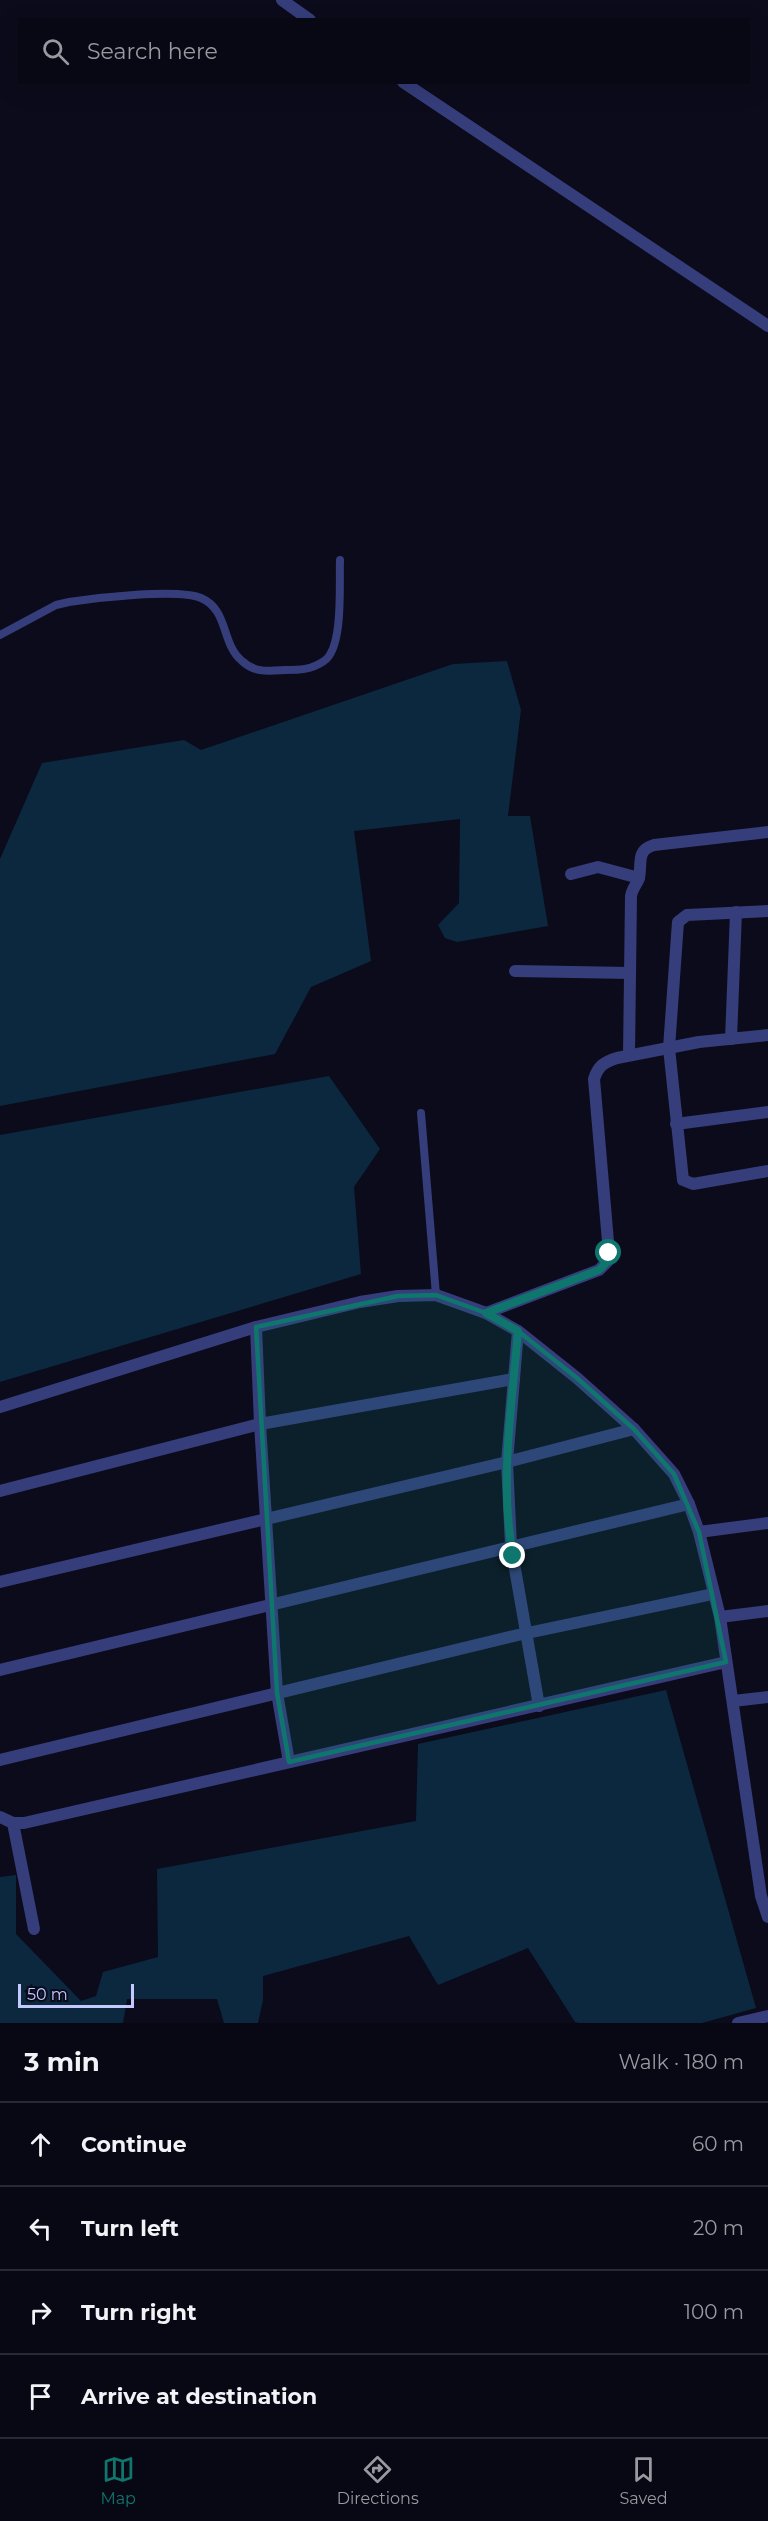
<!DOCTYPE html>
<meta charset="utf-8">
<style>
:root{--surface:#080814;--page:#11111d;--text:#f1f3f6;--muted:#989aa0;--line:#292934;--accent:#0f766e}
body{margin:0;font-family:Montserrat,sans-serif;background:var(--page);color:var(--text)}
.scale{position:absolute;left:18px;bottom:15px;width:116px;box-sizing:border-box;padding-left:6px;border:3px solid #c5c7ff;border-top:0;font-size:16px;line-height:21px;white-space:nowrap;color:#c5c7ff;-webkit-text-stroke:4px #0b0b1b;paint-order:stroke}
.stop{position:absolute;width:18px;height:18px;margin:-14px;border:4px solid #0f766e;border-radius:50%;background:#fff}
.stop.end{background:#0f766e;border-color:#fff;box-shadow:0 2px 6px #0008}
.list{margin:0;padding:0;list-style:none}
h2{display:flex;justify-content:space-between;align-items:center;height:78px;margin:0;padding:0 24px;font-size:26px}
h2 small{font-size:20px;font-weight:400;color:var(--muted)}
.list li{display:grid;grid-template-columns:39px 1fr auto;gap:18px;align-items:center;box-sizing:border-box;height:84px;padding:0 24px;border-top:2px solid var(--line)}
.list b{display:block;font-size:22px;white-space:nowrap}
.list em{font-size:20px;font-style:normal;color:var(--muted)}
.icon{flex:none;width:33px;height:33px;fill:none;stroke:currentColor;stroke-width:2;stroke-linecap:round;stroke-linejoin:round}
.map{position:relative;flex:none;width:768px;height:2023px;overflow:hidden}
.search{position:absolute;background:var(--surface);box-shadow:0 6px 24px #0002;left:18px;right:18px;top:18px;height:66px;display:flex;align-items:center;gap:15px;box-sizing:border-box;padding:0 21px;border-radius:0px;color:var(--muted);font-size:22px}
.sheet{height:414px;background:var(--surface)}
nav{display:flex;justify-content:space-around;align-items:center;box-sizing:border-box;height:84px;border-top:2px solid var(--line);background:var(--surface);font-size:16px;color:var(--muted)}
nav a{display:grid;justify-items:center;gap:3px}
nav .on{color:var(--accent)}
.map>svg:first-child{display:block}
.water{fill:#0b283f}
.lines{fill:none;stroke-linecap:round;stroke-linejoin:round}
.service{stroke:#353d7b;stroke-width:8}
.minor{stroke:#353d7b;stroke-width:12}
.route{stroke:#0f766e;stroke-width:8}
.marked{fill:#0f766e;fill-opacity:0.2;stroke:#0f766e;stroke-width:4.5;stroke-linejoin:round}
</style>
<div class="map">
<svg width="768" height="2023" viewBox="0 0 768 2023">
<rect width="100%" height="100%" fill="#0b0b1b"/>
<g class="water">
<polygon points="507,661 521,710 508,816 530,816 548,926 457,942 445,938 438,925 459,903 460,819 354,831 371,961 311,987 275,1054 0,1106 0,859 42,763 184,740 201,750 453,664"/>
<polygon points="329,1076 380,1149 354,1187 361,1274 0,1382 0,1135"/>
<polygon points="666,1690 756,2008 702,2023 579,2023 575,2022 528,1948 438,1985 409,1936 263,1976 263,2000 258,2023 224,2023 217,1999 127,1999 123,2023 0,2023 0,1877 16,1875 16,1934 81,2001 96,1996 103,1972 158,1957 157,1869 416,1821 418,1744"/>
</g>
<g class="lines">
<g class="service">
<path d="M0,635L56,605L69,602C96,598 178,588 201,598C229,610 221,644 242,661C255,673 268,671 285,670C299,670 311,670 324,661C344,648 339,583 340,560"/>
<polyline points="421,1113 436,1295"/>
</g>
<g class="minor">
<polyline points="282,0 310,20"/>
<polyline points="403,82 768,326"/>
<polyline points="571,874 598,867 639,878"/>
<polyline points="768,911 687,915 678,922 669,1048 683,1180 693,1184 768,1171"/>
<polyline points="515,971 630,973"/>
<polyline points="731,1039 736,912"/>
<path d="M629,1055L631,896C632,889 637,884 639,878C642,863 636,850 654,845L768,832"/>
<polyline points="676,1124 768,1112"/>
<path d="M486,1313L599,1270L608,1261L609,1253L594,1079C598,1066 604,1062 617,1058L699,1042L768,1035"/>
<polyline points="256,1327 260,1424 514,1379"/>
<polyline points="518,1331 507,1462 634,1429"/>
<polyline points="0,1407 256,1327 360,1302 398,1296 436,1295 486,1313 518,1331 577,1378 634,1429 674,1474 689,1504 699,1532 720,1617 761,1896 768,1917"/>
<polyline points="0,1491 260,1424 277,1693 289,1762"/>
<polyline points="699,1532 768,1523"/>
<polyline points="0,1582 507,1462 511,1546 539,1706"/>
<polyline points="720,1617 768,1611"/>
<polyline points="0,1670 689,1504"/>
<polyline points="733,1701 768,1697"/>
<polyline points="0,1760 518,1635 713,1594"/>
<polyline points="0,1817 13,1823 24,1823 726,1662"/>
<polyline points="13,1823 34,1929"/>
<polyline points="738,2023 768,2016"/>
</g>
</g>
<g class="lines">
<path class="route" d="M513,1556C499,1482 512,1405 518,1331L486,1313L599,1270L608,1261L609,1253"/>
</g>
<path class="marked" d="M436,1295L486,1313L518,1331L577,1378L634,1429L674,1474L699,1532L726,1662L289,1762L277,1693L256,1327L398,1296Z"/>
</svg>
<div class="scale">50 m</div>
<div class="stop" style="left:609px;top:1253px"></div>
<div class="stop end" style="left:513px;top:1556px"></div>
<div class="search"><svg class="icon" aria-label="search" viewBox="0 0 24 24"><circle cx="10" cy="10" r="6"/><path d="M15 15l6 6"/></svg>Search here</div>
</div>
<section class="sheet">
<h2>3 min<small>Walk · 180 m</small></h2>
<ul class="list">
<li><svg class="icon" aria-label="ahead" viewBox="0 0 24 24"><path d="M12 20V5M6 11l6-6 6 6"/></svg><div><b>Continue</b></div><em>60 m</em></li>
<li><svg class="icon" aria-label="left" viewBox="0 0 24 24"><path d="M17 20v-9H6M10 6l-5 5 5 5"/></svg><div><b>Turn left</b></div><em>20 m</em></li>
<li><svg class="icon" aria-label="right" viewBox="0 0 24 24"><path d="M7 20v-9h11M14 6l5 5-5 5"/></svg><div><b>Turn right</b></div><em>100 m</em></li>
<li><svg class="icon" aria-label="arrive" viewBox="0 0 24 24"><path d="M6 21V4h12l-3 4 3 4H6"/></svg><div><b>Arrive at destination</b></div></li>
</ul>
</section>
<nav>
<a class="on"><svg class="icon" aria-label="map" viewBox="0 0 24 24"><path d="M3 6l6-2 6 2 6-2v14l-6 2-6-2-6 2zM9 4v14M15 6v14"/></svg>Map</a>
<a><svg class="icon" aria-label="directions" viewBox="0 0 24 24"><path d="M12 3l9 9-9 9-9-9zM9 14v-3h6M13 9l2 2-2 2"/></svg>Directions</a>
<a><svg class="icon" aria-label="saved" viewBox="0 0 24 24"><path d="M7 4h10v16l-5-4-5 4z"/></svg>Saved</a>
</nav>
